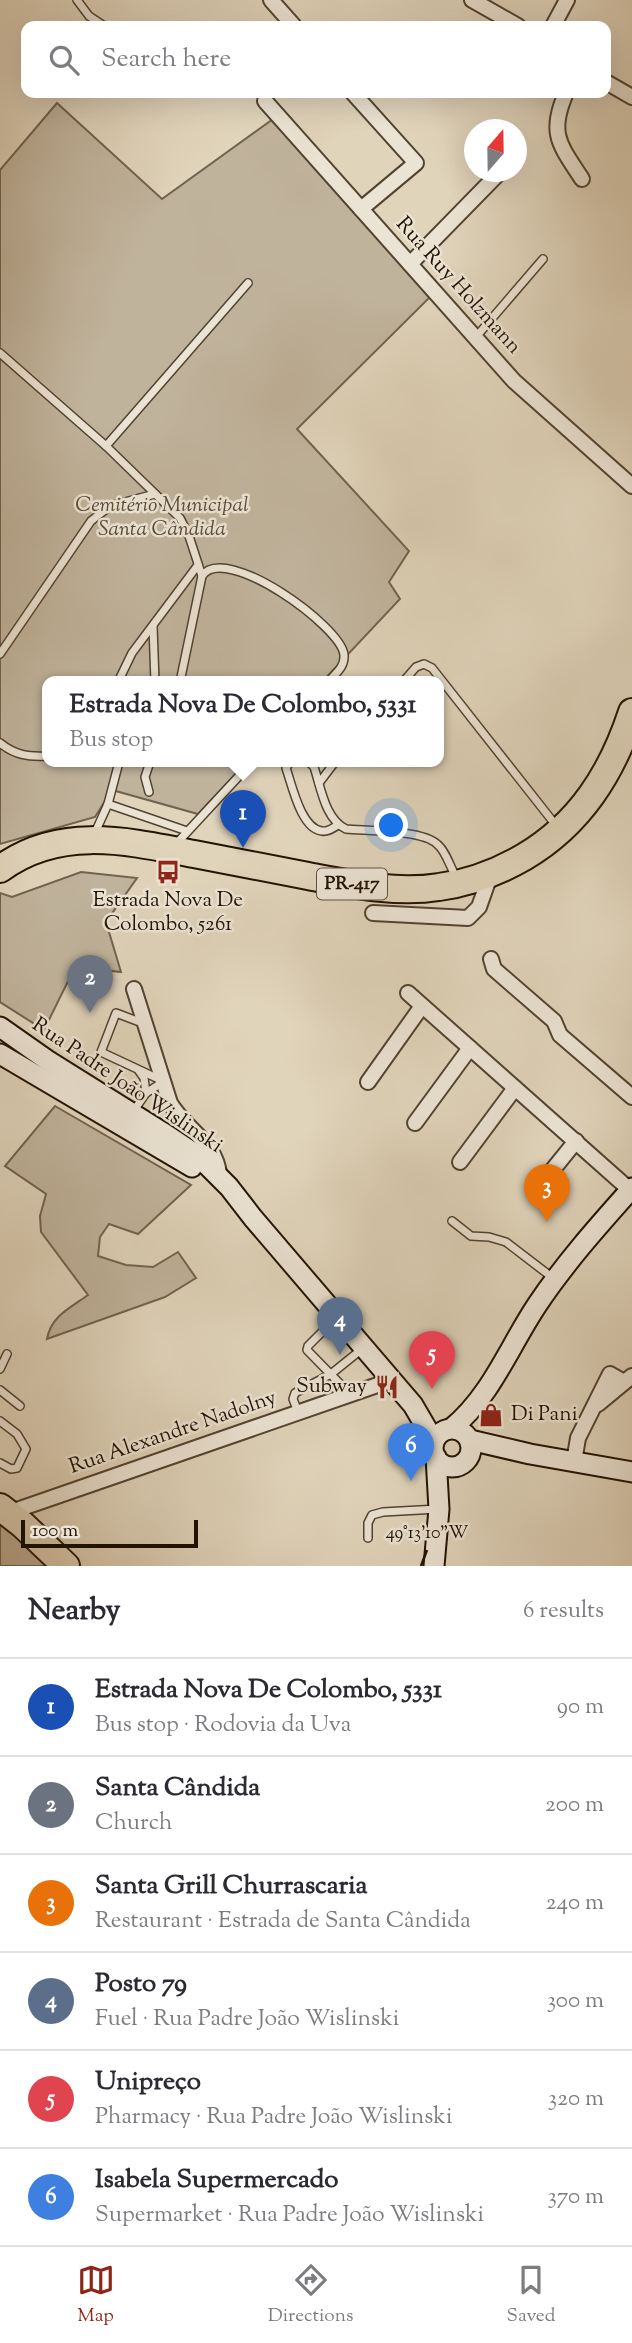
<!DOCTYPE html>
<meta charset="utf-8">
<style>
:root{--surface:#fff;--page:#f7f7f7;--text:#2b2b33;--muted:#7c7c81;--line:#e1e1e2;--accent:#8f2418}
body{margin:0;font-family:"Sorts Mill Goudy",serif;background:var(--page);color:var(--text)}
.compass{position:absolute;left:464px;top:119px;width:63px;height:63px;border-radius:50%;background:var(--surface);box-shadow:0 7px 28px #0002;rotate:20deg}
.scale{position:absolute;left:21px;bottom:18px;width:177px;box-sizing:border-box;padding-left:7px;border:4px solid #221303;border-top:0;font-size:19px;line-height:24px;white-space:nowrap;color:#221303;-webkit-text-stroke:5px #ebe3d3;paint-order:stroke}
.you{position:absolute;left:392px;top:826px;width:24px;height:24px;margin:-18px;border:5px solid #fff;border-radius:50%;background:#1a73e8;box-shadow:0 0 0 10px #1a73e833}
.badge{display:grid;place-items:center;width:46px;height:46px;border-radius:50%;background:var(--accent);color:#fff;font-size:23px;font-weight:700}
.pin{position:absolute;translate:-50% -58px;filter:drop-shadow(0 2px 4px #0008)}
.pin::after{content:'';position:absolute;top:37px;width:24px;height:21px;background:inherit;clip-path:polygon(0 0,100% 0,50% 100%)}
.popup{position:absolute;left:42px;top:676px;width:402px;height:91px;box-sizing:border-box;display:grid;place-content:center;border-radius:14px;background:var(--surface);filter:drop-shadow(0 2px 5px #0005);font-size:23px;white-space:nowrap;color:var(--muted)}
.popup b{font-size:26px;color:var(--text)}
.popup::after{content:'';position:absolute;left:50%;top:100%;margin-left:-14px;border:14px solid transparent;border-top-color:var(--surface)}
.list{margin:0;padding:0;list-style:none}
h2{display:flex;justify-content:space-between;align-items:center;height:91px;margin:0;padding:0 28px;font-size:30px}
h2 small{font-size:23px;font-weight:400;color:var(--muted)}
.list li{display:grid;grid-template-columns:46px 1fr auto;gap:21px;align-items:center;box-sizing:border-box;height:98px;padding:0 28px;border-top:2px solid var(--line)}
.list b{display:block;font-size:26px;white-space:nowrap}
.list p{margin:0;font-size:23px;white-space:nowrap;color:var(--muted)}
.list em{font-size:23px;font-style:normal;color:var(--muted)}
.icon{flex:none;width:38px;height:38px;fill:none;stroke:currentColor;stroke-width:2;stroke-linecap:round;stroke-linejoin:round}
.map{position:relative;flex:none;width:632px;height:1566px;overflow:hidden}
.search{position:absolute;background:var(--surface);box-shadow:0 7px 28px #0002;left:21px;right:21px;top:21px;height:77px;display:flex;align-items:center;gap:18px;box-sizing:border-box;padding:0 24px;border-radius:14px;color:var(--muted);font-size:26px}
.sheet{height:679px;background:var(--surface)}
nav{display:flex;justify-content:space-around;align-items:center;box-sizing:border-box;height:98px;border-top:2px solid var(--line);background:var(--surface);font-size:19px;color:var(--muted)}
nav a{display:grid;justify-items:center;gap:4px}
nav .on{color:var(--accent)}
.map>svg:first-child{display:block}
.green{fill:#c0b39c;stroke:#716350;stroke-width:2}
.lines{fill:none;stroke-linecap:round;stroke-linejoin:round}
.lane-casing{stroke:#524331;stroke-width:10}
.street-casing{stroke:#524331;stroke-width:18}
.secondary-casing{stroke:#221303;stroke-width:23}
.highway-casing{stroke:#221303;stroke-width:30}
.lane{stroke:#ebe3d3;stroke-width:7}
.street{stroke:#ebe3d3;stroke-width:14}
.secondary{stroke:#ebe3d3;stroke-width:19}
.highway{stroke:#e0d4bb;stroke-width:26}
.ticks{fill:none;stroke:#221303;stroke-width:2.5}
.labels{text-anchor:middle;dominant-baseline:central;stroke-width:5;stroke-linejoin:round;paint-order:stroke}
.shield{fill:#ebe3d3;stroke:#5e5141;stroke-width:2}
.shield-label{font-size:19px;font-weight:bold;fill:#221303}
.street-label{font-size:21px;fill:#221303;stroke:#ebe3d3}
.park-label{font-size:21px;font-style:italic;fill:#594b39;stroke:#ebe3d3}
.poi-label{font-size:21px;fill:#221303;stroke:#ebe3d3}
.ticks-label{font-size:18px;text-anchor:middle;fill:#221303;stroke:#ebe3d3;stroke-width:5;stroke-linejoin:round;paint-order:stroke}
</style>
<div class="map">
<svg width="632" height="1566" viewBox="0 0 632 1566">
<rect width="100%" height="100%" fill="#e0d4bb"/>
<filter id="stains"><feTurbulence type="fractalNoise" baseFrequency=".00286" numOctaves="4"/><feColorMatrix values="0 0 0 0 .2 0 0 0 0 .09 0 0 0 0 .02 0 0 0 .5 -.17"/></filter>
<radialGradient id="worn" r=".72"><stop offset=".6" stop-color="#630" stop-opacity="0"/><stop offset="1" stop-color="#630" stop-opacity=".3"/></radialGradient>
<g class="green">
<polygon points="57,103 162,199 273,119 431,296 297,429 409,551 389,582 400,599 322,682 47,682 47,762 247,762 198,814 112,790 95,817 0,844 0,170"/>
<polygon points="81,872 137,878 106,922 121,972 75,967 44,1030 0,1002 0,893 12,897"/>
<path d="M55,1106L191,1185L138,1234L109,1224L100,1237L98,1256L126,1265L153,1267L178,1252L196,1278L165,1297L47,1339C51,1316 70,1308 88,1295L41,1232L40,1216L46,1194L5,1166Z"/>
<polygon points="0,1521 52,1566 0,1566"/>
</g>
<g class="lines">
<g class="lane-casing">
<g id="lane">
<polyline points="77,0 89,16 104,26"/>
<polyline points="476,337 543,259"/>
<polyline points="0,353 106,446"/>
<polyline points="202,576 189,536 180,518 106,446 248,283"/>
<polyline points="153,626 155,682"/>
<polyline points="0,654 91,521 110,506 155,494"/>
<polyline points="118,682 132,653 198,565"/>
<path d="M180,682L202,576C225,542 342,627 344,655C345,667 336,673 328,682"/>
<polyline points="403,682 416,667 424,664 432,668 558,828"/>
<path d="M0,743C15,755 28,757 47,756"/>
<path d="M290,762L286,768C292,785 301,829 322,831C328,832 333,828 338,825"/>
<path d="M309,762L314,767C321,788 325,819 346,829C367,831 423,830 437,844C446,851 450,867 456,877"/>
<polyline points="319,783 335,762"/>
<polyline points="149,792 145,777 150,762"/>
<polyline points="108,804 187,831"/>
<polyline points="94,835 108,804 119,762"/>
<polyline points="176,844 252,762"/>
<polyline points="145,1024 116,1013 101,1052 163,1081"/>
<polyline points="139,1071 144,1078 146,1093"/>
<polyline points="133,1112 146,1093 163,1082"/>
<polyline points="452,1221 471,1236 489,1237 506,1242 553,1278"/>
<polyline points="337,1317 308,1346 307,1350 350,1394"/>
<polyline points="0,1369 7,1354"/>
<polyline points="0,1390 20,1406"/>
<polyline points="298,1412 293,1399 295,1393 331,1374 362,1349"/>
<polyline points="0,1421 17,1434 26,1449 17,1468 11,1469 0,1463"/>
<polyline points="368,1538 368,1523 372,1515 383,1512 438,1509"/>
</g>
</g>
<g class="street-casing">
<g id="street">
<polyline points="271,0 294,26"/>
<polyline points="472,0 518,26"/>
<polyline points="553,26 567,0"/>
<polyline points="606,82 632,97"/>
<polyline points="353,93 416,163 361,209"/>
<path d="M566,93C548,134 560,145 582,179"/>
<polyline points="265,101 514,381 632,486"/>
<polyline points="410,264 500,172"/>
<polyline points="373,913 468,918 479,907 491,873"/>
<polyline points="491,959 494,969 554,1021 560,1035 632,1097"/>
<path d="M134,989L170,1103C185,1129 217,1143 219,1175"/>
<polyline points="408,993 630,1190"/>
<polyline points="368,1082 422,1006"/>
<polyline points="415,1123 470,1048"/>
<polyline points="460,1162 515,1088"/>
<polyline points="542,1183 576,1141"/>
<polyline points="598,1404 632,1376"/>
<polyline points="574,1462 578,1438 610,1374 624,1382"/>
<polyline points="8,1513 392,1380"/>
</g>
</g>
<g class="secondary-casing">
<g id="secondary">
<polyline points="0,1027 47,1060 162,1132 198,1156 229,1187 253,1218 413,1405 434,1441"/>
<polyline points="0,1054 192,1167"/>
<path d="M452,1428C491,1396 509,1347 537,1305C565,1263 599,1225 632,1188"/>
<circle cx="452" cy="1448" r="19"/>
<polyline points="470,1440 530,1454 632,1472"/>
<polyline points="434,1566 439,1509 436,1457"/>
</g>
</g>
<g class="highway-casing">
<g id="highway">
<path d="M0,869C59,825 128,841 194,854C232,861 270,869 308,876C351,884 396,894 439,887C469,883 498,872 524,857C580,824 612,773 632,712"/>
<polyline points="0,1507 23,1525 66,1566"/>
</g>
</g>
<use href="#lane" class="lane"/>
<use href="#street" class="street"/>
<use href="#secondary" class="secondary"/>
<use href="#highway" class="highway"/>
</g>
<path class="ticks" d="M421,1566L427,1550"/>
<defs>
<g id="bus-bare" transform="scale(1.89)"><path d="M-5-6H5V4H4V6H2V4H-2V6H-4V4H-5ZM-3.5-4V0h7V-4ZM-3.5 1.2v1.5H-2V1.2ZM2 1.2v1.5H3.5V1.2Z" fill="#8f2418" stroke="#ebe3d3" stroke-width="2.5" paint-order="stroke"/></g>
<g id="restaurant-bare" transform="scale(1.89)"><path d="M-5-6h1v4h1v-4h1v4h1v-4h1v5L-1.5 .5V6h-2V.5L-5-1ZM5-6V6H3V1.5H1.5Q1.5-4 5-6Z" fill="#8f2418" stroke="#ebe3d3" stroke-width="2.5" paint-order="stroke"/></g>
<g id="shop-bare" transform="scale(1.89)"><path d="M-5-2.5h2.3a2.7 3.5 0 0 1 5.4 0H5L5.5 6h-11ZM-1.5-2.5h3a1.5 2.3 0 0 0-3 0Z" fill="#8f2418" stroke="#ebe3d3" stroke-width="2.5" paint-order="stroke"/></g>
</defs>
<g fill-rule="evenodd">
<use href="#bus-bare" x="168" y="872"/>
<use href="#restaurant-bare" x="387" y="1387"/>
<use href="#shop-bare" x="491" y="1415"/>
</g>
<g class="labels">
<rect class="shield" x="317" y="868.5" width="70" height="31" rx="5"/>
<g class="shield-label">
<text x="352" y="884">PR-417</text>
</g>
<g class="street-label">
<text transform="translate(458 286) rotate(48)">Rua Ruy Holzmann</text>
<text transform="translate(127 1086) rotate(34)">Rua Padre João Wislinski</text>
<text transform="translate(173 1433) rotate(-19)">Rua Alexandre Nadolny</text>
</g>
<g class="park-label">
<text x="162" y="506">Cemitério Municipal<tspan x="162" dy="24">Santa Cândida</tspan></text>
</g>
<g class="poi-label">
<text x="168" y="901">Estrada Nova De<tspan x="168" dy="24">Colombo, 5261</tspan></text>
<text x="367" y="1387" text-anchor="end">Subway</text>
<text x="511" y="1415" text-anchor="start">Di Pani</text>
</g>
</g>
<g class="ticks-label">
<text x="427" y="1538">49°13'10"W</text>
</g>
<rect width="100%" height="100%" filter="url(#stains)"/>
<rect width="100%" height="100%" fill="url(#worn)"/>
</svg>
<svg class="compass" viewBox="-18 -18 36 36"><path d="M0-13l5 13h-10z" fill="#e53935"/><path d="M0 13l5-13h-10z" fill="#7c7c81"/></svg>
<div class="scale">100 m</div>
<div class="you"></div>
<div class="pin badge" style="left:243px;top:848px;background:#1a4fb4">1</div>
<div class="popup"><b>Estrada Nova De Colombo, 5331</b>Bus stop</div>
<div class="pin badge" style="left:90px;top:1013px;background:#6b7280">2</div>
<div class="pin badge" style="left:547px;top:1222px;background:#e8710a">3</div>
<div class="pin badge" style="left:340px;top:1355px;background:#5c6f8a">4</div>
<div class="pin badge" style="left:432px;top:1389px;background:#e0444e">5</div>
<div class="pin badge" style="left:411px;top:1481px;background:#3f7fe0">6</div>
<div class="search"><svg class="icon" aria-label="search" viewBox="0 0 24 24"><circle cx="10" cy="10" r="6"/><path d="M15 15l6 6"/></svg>Search here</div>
</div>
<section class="sheet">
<h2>Nearby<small>6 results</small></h2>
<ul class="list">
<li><span class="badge" style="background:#1a4fb4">1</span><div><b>Estrada Nova De Colombo, 5331</b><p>Bus stop · Rodovia da Uva</p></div><em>90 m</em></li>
<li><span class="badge" style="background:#6b7280">2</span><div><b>Santa Cândida</b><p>Church</p></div><em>200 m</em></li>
<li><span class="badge" style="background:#e8710a">3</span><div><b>Santa Grill Churrascaria</b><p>Restaurant · Estrada de Santa Cândida</p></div><em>240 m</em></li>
<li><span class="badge" style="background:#5c6f8a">4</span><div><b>Posto 79</b><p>Fuel · Rua Padre João Wislinski</p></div><em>300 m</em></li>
<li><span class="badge" style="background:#e0444e">5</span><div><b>Unipreço</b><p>Pharmacy · Rua Padre João Wislinski</p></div><em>320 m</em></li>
<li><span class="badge" style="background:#3f7fe0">6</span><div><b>Isabela Supermercado</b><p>Supermarket · Rua Padre João Wislinski</p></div><em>370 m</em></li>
</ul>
</section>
<nav>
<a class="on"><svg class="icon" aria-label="map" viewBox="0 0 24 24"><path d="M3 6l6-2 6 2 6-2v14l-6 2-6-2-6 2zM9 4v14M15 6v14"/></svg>Map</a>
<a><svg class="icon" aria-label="directions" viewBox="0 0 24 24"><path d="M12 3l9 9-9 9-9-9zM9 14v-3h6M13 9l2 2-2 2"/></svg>Directions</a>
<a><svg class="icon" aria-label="saved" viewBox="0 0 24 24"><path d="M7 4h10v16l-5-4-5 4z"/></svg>Saved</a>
</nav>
